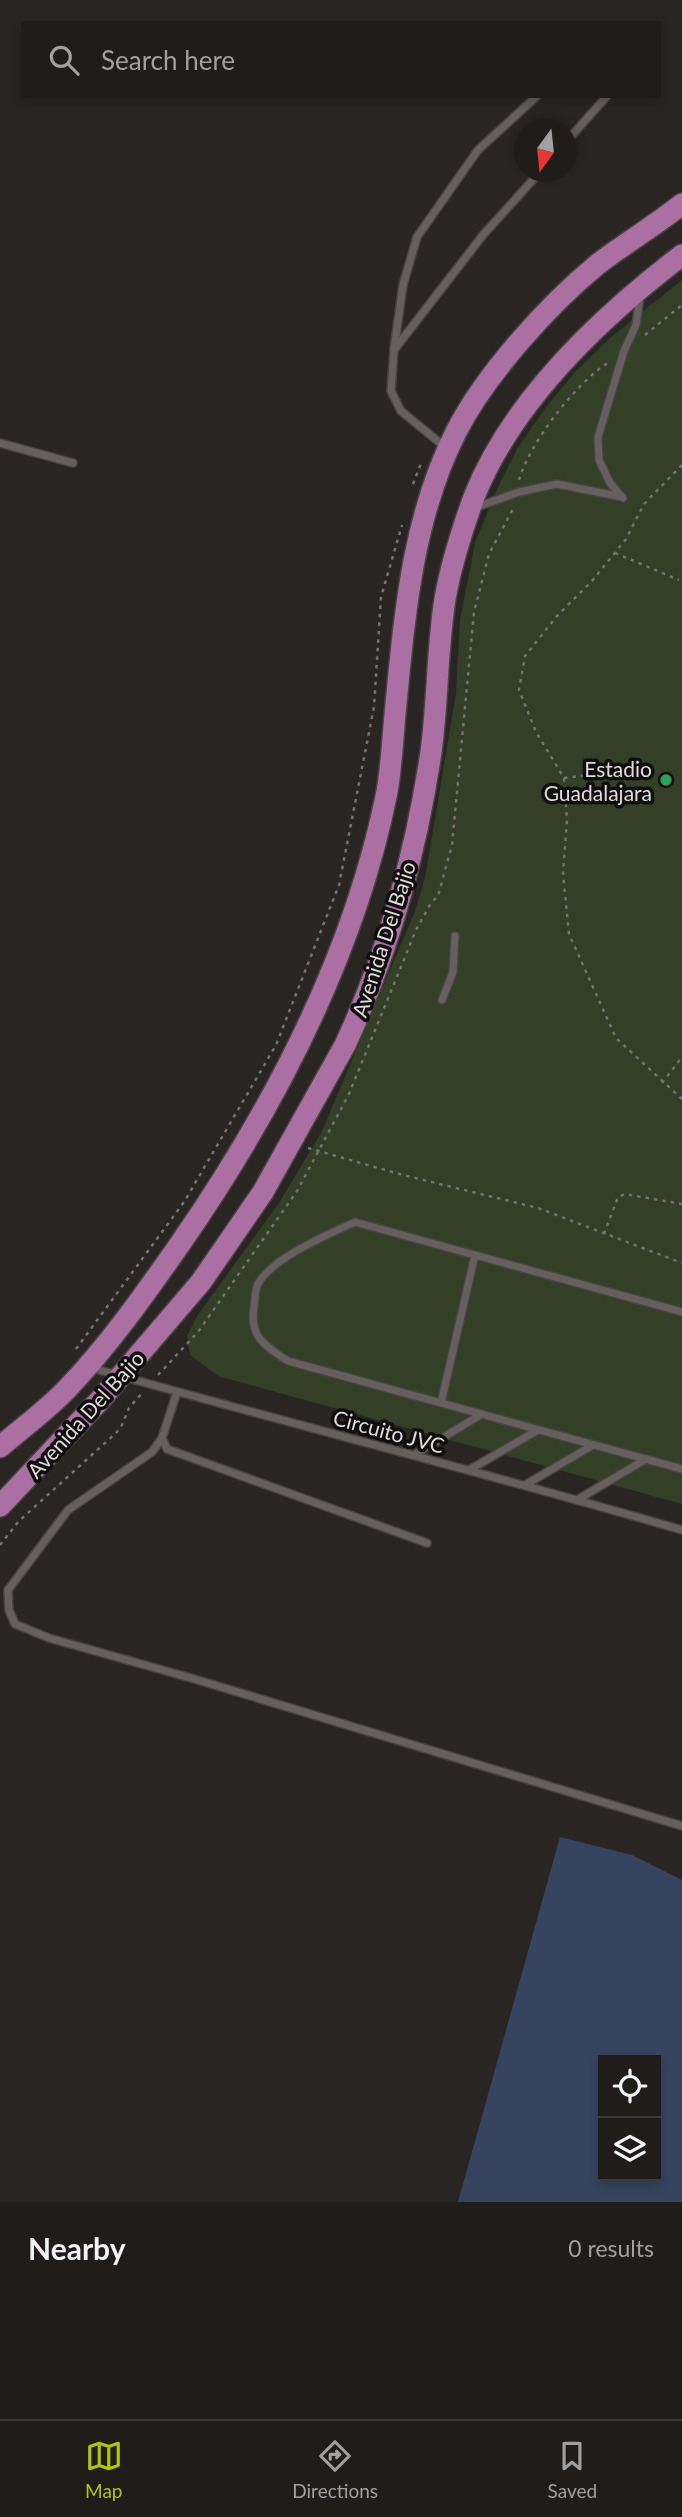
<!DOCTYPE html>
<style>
:root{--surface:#1f1c1a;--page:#272523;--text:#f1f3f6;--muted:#a1a1a2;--line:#3c3a39;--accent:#acc612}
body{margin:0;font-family:Lato,sans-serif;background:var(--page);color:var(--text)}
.controls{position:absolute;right:21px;bottom:21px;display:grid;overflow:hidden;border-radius:0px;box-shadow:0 4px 10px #0003}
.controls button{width:63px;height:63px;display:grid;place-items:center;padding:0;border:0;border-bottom:2px solid var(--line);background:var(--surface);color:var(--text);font:35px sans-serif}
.compass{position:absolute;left:514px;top:119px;width:63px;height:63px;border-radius:50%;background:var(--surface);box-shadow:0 4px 10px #0003;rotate:195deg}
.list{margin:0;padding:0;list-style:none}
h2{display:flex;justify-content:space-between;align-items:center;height:91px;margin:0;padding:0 28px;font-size:30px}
h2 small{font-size:23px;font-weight:400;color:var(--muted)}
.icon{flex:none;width:38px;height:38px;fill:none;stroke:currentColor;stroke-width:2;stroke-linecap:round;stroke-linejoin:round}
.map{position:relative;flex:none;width:682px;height:2202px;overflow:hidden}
.search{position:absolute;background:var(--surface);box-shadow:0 4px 10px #0003;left:21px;right:21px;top:21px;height:77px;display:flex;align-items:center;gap:18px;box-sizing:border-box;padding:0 24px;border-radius:0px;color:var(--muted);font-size:26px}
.sheet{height:217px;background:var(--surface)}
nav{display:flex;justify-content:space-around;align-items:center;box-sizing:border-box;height:98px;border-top:2px solid var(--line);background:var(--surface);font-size:19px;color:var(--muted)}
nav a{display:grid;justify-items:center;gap:4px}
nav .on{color:var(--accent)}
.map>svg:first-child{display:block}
.green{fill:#333f26}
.water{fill:#36445f;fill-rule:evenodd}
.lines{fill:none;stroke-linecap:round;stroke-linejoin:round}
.lane-casing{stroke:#474442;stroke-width:10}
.primary-casing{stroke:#474442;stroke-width:24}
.path{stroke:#757270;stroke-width:2.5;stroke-dasharray:3.5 5;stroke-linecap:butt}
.lane{stroke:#65605e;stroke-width:7}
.primary{stroke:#ab6fa3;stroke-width:21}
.leisure-dot{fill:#2e9e5b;stroke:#100e0e;stroke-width:2.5}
.labels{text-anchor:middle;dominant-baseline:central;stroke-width:7;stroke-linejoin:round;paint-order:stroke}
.poi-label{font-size:21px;fill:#dfdcdb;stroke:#100e0e;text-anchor:end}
.street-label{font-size:21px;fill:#dfdcdb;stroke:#100e0e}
</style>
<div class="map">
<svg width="682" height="2202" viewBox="0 0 682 2202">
<rect width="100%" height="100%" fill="#292523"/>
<polygon class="green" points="682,280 682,1504 218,1376 190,1355 187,1336 197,1316 279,1203 322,1131 415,911 425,878 456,693 460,620 475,543 496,491 517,449 546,407 576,371 610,338"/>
<path class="water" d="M560,1837L632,1855L682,1880V2202H458ZM603,2060H656V2176H603Z"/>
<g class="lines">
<g class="lane-casing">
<g id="lane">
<polyline points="566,142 607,96"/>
<polyline points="394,349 403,285 417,237 478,150 537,96"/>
<polyline points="0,443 73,463"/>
<polyline points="445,447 401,411 391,391 394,350 483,235 540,172"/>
<polyline points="623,498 610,483 599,460 598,437 624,351 636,325 640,296"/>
<polyline points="474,508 519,492 557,484 622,497"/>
<polyline points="442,1000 453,972 455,936"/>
<path d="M682,1312L355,1222C329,1234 269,1259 257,1286C255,1292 255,1301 254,1307C249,1337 265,1346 288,1361L682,1469"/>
<path d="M92,1368C288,1423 486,1473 682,1530"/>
<polyline points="177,1392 162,1438 167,1449 427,1543"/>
<polyline points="441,1403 475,1255"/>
<polyline points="162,1438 152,1452 68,1510 8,1590 9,1610 15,1624 49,1638 191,1678 682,1826"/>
<polyline points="414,1455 482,1414"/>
<polyline points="469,1470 538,1430"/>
<polyline points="525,1485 593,1445"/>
<polyline points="577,1500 646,1459"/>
</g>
</g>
<g class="primary-casing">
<g id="primary">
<path d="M0,1447C22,1428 47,1410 67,1389C109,1345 145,1294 180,1244C275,1107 354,956 387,792C392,763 393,733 396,704C405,611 413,517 456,432C485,375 548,305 598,264C625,243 655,226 682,204"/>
<path d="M0,1506L101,1399L201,1282L263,1192L345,1045C388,953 416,853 431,752C438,701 437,649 445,599C451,565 462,530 474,497C512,401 601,317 682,255"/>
</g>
</g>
<g class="path">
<polyline points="645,335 682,305"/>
<polyline points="682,465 644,504 626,539 592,581 557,616 525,656 519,690 536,732 564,778 567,820 563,873 569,934 616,1038 682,1099"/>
<path d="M519,480C530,442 576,383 609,362"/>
<polyline points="413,484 422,461"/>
<polyline points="615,553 679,580"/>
<polyline points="564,778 641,768"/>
<polyline points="662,1083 682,1057"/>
<polyline points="308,1148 403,1175 538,1208 682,1263"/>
<polyline points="604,1234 618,1197 625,1194 682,1204"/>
<polyline points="76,1349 184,1202 276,1045 339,885 374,707 381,597 402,525"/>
<polyline points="158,1375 198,1332 297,1191 349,1094 416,930 431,903 438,896 452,845 474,612 489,554 514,507"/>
<polyline points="0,1545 19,1521 116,1433 122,1425 129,1408 142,1393"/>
</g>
<use href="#lane" class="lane"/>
<use href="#primary" class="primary"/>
</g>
<circle class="leisure-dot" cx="666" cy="780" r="7"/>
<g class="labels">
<g class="poi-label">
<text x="652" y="768">Estadio<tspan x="652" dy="24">Guadalajara</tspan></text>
</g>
<g class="street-label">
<text transform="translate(383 939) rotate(-72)">Avenida Del Bajio</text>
<text transform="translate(85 1414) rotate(-48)">Avenida Del Bajio</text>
<text transform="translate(389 1431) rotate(15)">Circuito JVC</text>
</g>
</g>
</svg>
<div class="controls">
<button><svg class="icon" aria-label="locate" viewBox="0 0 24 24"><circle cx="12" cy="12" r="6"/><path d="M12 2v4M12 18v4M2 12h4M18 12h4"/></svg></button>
<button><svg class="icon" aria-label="layers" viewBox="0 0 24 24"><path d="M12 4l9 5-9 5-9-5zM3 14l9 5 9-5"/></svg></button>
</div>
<svg class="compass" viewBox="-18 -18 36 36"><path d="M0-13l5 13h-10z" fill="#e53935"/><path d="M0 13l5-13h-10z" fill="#a1a1a2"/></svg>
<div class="search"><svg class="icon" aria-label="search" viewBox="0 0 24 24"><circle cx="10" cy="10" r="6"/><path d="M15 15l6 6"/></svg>Search here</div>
</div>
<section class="sheet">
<h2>Nearby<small>0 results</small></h2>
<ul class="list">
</ul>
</section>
<nav>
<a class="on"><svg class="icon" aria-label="map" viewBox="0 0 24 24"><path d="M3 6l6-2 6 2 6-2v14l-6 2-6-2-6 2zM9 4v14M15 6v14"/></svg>Map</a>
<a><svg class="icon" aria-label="directions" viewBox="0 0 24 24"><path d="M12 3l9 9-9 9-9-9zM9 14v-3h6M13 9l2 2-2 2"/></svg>Directions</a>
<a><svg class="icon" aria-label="saved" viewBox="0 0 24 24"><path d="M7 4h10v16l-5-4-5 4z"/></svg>Saved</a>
</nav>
